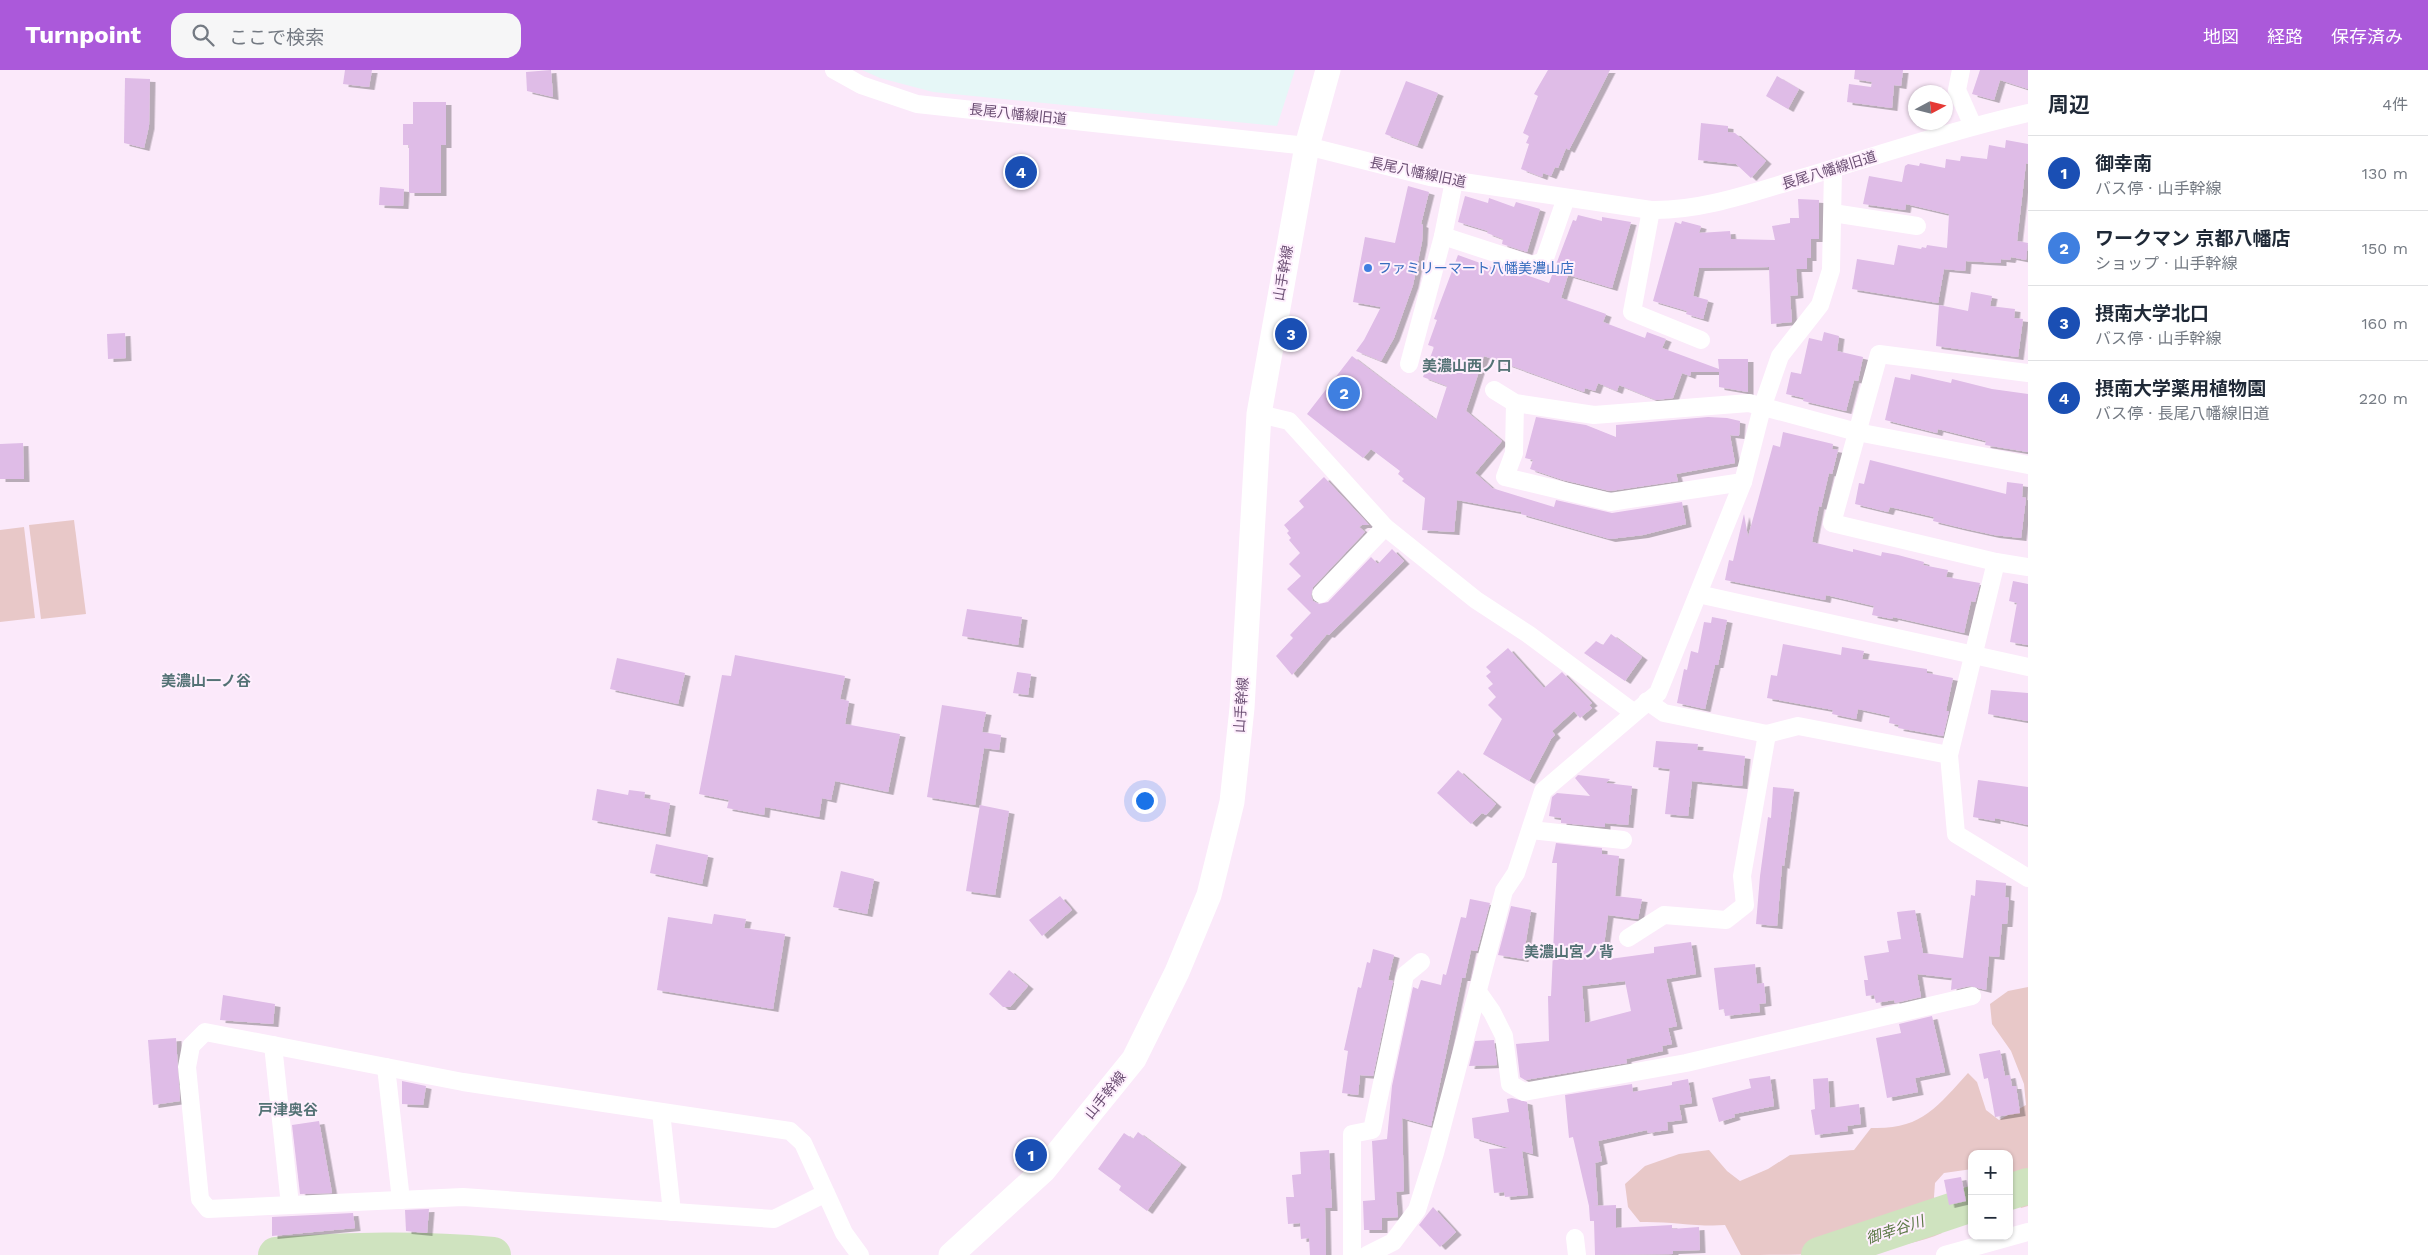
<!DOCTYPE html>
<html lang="ja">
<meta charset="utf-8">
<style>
:root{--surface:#fff;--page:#f6f6f7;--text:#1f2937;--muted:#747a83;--line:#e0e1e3;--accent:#ab59da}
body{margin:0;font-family:"Work Sans","Noto Sans JP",sans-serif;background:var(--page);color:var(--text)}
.controls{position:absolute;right:15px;bottom:15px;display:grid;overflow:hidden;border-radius:10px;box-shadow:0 1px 4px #0004}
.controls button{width:45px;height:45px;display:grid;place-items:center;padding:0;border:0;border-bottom:1px solid var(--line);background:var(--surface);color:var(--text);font:25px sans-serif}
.compass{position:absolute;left:1908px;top:15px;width:45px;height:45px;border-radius:50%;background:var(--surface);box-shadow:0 1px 4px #0004;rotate:83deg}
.you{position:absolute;left:1144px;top:730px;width:18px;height:18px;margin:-12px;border:4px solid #fff;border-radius:50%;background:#1a73e8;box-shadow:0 0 0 8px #1a73e833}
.badge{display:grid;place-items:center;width:32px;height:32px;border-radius:50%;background:var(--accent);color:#fff;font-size:16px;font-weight:700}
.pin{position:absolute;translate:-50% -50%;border:2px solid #fff;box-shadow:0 1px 5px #0006}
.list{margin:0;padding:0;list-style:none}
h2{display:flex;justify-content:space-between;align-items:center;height:65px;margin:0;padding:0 20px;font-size:21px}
h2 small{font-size:16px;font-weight:400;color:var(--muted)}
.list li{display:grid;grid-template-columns:32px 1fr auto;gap:15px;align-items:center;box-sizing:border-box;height:75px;padding:0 20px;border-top:1px solid var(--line)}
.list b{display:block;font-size:19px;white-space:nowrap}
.list p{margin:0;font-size:16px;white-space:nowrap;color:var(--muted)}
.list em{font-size:16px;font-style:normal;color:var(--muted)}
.icon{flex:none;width:28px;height:28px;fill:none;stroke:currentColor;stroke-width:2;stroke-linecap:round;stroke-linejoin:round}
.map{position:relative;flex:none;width:2028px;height:1185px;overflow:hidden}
header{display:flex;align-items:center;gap:30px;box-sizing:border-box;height:70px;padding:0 25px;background:var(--accent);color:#fff}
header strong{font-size:24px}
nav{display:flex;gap:28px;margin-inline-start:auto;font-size:18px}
.search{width:350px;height:45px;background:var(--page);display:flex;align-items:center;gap:12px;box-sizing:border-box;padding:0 18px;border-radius:15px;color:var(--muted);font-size:19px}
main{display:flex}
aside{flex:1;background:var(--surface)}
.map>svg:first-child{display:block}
.education{fill:#e6f7f7}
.green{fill:#e8c8c8}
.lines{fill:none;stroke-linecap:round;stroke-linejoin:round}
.river{stroke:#cfe3bf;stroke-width:36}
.building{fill:#dfbce7;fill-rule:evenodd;filter:url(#shadow)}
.street{stroke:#fff;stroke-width:18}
.secondary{stroke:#fff;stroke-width:25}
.shop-dot{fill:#3f7fe0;stroke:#feeffd;stroke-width:2}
.labels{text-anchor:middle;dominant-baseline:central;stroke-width:4;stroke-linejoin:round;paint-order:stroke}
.street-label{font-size:14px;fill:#6b4f73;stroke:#feeffd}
.shop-label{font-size:14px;fill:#366cbe;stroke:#feeffd;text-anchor:start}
.neighbourhood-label{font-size:15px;font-weight:bold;fill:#547275;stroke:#feeffd}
.water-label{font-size:15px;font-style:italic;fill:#597743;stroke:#feeffd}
</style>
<header>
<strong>Turnpoint</strong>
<div class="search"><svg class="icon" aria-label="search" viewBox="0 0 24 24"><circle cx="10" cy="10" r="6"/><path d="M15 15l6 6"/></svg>ここで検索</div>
<nav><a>地図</a><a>経路</a><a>保存済み</a></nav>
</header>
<main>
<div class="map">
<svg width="2028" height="1185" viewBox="0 0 2028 1185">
<defs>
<filter id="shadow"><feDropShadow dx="5.5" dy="3" stdDeviation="0" flood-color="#0004"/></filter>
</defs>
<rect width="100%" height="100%" fill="#fbe9fa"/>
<polygon class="education" points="862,0 1295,0 1277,56 933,22 880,8"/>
<g class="green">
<polygon points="74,450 86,544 41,549 29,455"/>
<polygon points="24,457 35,548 0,552 0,460"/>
<path d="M2028,917V1136L2021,1138C2014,1128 2017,1113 2009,1105V1084H1972V1099L1944,1103L1935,1113L1934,1127L1942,1163C1893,1185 1798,1185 1741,1185L1725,1155C1697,1157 1669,1151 1640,1152L1628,1137L1625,1114L1645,1096L1679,1084L1709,1080L1727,1101L1740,1111L1768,1099L1790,1085L1854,1080L1871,1058C1921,1060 1937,1037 1968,1003L1977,1012L1986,1040L1999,1050L2026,1035L2024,1014L2011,981L1992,954L1990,934L2008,921Z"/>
</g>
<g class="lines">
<g class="river">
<polyline points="2009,1122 2028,1116"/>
<path d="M276,1185C350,1180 419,1178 493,1185"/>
<polyline points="1819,1185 1972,1134"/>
</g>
</g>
<g class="building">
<polygon points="345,0 372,0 369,17 343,14"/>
<polygon points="551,0 553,27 527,21 526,2"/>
<polygon points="1548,0 1610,0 1569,80 1566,78 1558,98 1555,97 1551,106 1543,103 1542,107 1521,99 1529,74 1526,73 1529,66 1523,63 1538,26 1534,24"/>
<polygon points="1855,0 1903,0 1901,16 1894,15 1892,38 1847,32 1849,14 1871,17 1872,12 1854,9"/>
<polygon points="1980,0 2028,0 2028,19 2000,10 1994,30 1972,24"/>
<polygon points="1777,6 1799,19 1788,39 1766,26"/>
<polygon points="125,8 150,9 149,56 144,78 124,73"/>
<polygon points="1406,11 1438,23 1417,76 1385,64"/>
<polygon points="413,32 446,32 446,75 441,75 441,123 409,123 409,75 403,75 403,54 413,54"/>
<polygon points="1701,53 1728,56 1728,62 1735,63 1766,91 1751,108 1736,94 1698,90"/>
<polygon points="2006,70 2028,74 2028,94 2026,93 2017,171 2028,173 2026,190 2011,187 2010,190 2001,189 2001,193 1966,191 1965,201 1944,199 1938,233 1852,219 1857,189 1894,195 1898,175 1921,179 1922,177 1926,178 1927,175 1947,178 1949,144 1906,134 1905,140 1863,134 1869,106 1902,112 1905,96 1908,94 1919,96 1920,93 1945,98 1946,89 1960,91 1961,86 1987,89 1989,75 2005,78"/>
<polygon points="1408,116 1429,122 1421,154 1423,155 1422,172 1413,215 1394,268 1381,291 1356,281 1364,270 1381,237 1353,232 1365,167 1395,173"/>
<polygon points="380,117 404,119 403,136 379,135"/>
<polygon points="1465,126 1488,133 1489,128 1514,137 1516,132 1540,139 1527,182 1502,174 1503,169 1487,163 1488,161 1458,152"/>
<polygon points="1798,129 1819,130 1819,169 1811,169 1811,188 1807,188 1807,199 1796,199 1798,225 1790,226 1792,252 1771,254 1769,197 1699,198 1693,226 1708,230 1703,249 1686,244 1687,241 1653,231 1675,152 1681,154 1682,151 1701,156 1699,163 1730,161 1731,169 1775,170 1772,156 1790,153 1790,148 1799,148"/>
<polygon points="1578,145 1602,151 1602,147 1631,152 1612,218 1568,205 1561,228 1606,244 1603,252 1645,268 1647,262 1666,269 1662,278 1719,299 1718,289 1748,289 1748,322 1719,317 1719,302 1691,302 1690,306 1682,303 1673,328 1656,330 1619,315 1617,321 1598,313 1595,321 1585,318 1584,322 1484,286 1466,341 1502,371 1475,403 1492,418 1554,437 1556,430 1612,443 1682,432 1686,454 1643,465 1610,469 1521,444 1521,442 1457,430 1454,462 1422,460 1425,428 1402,411 1404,409 1398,404 1400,401 1371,379 1363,388 1307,344 1352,286 1436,350 1447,316 1423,307 1434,277 1428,275 1437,250 1434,249 1458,185 1494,198 1495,194 1549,213 1573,150 1576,151"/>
<polygon points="1971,222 1992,226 1990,236 2015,239 2014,248 2023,249 2018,287 1936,276 1939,235 1968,241"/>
<polygon points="1824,262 1839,266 1837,281 1863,287 1858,311 1854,310 1846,341 1803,331 1804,328 1786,324 1791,302 1801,304 1809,268 1822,271"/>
<polygon points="125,263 126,288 108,289 107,264"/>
<polygon points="1911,304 1951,313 1952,309 1992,319 2028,324 2028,382 1985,375 1986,371 1938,359 1937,363 1885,350 1895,307 1910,310"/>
<polygon points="1536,347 1586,355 1616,367 1616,355 1708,347 1727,348 1740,351 1739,366 1730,365 1735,393 1676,404 1678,411 1610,421 1563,410 1530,399 1533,390 1525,388"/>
<polygon points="1783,362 1833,374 1832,379 1838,380 1832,404 1829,403 1821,437 1819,436 1812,472 1853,482 1853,479 1881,486 1882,482 1898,485 1924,492 1923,495 1948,500 1946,507 1980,513 1975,532 1971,531 1964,563 1893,547 1892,549 1872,545 1874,536 1826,525 1825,530 1725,510 1729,490 1733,491 1744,444 1748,467 1773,375 1780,377"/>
<polygon points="23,373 24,409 0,409 0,374"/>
<polygon points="1870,390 2006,424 2007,412 2023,414 2022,427 2026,428 2021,468 1994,465 1962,458 1933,451 1934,447 1890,437 1888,442 1855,434 1859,413 1864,414"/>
<polygon points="1324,407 1369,455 1362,455 1359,457 1365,462 1313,517 1311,526 1313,531 1319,534 1328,532 1371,487 1378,494 1392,479 1404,491 1329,565 1327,564 1292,605 1276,586 1293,568 1290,565 1311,543 1287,519 1301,506 1289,494 1300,483 1289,470 1291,468 1287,463 1289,461 1284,455 1304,437 1299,431"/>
<polygon points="2013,511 2028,514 2028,575 2010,572 2017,533 2009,531"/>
<polygon points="967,539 1022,547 1018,575 962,566"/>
<polygon points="1712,547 1727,550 1718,595 1715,595 1705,639 1677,633 1684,599 1687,600 1691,581 1698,583 1704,552 1711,553"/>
<polygon points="1611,564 1642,587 1625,611 1584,583 1596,571 1603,575"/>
<polygon points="1783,574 1841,585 1842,577 1864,581 1862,589 1927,599 1927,603 1953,608 1946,641 1949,641 1943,666 1898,658 1899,655 1889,653 1890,646 1858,639 1856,649 1832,644 1833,640 1767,628 1771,605 1777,606"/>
<polygon points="1508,578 1544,618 1562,602 1592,633 1589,635 1592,638 1580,648 1574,641 1552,661 1555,665 1551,669 1529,711 1483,684 1502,649 1488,635 1496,627 1488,618 1493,614 1486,606 1491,602 1486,597"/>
<polygon points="735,585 845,606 840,629 849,631 845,654 900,664 888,722 835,711 831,730 822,728 819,747 765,737 764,745 727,738 729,730 699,724 722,605 731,606"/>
<polygon points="617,588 685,603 678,634 610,619"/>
<polygon points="1017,602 1031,604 1028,625 1013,623"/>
<polygon points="1991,620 2028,623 2028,651 1988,644"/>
<polygon points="942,635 986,642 982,662 1001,665 999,680 984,678 975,735 927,727"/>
<polygon points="1656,671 1698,674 1697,680 1745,686 1742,716 1692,711 1688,746 1665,744 1670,699 1653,697"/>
<polygon points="1458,700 1496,734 1486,745 1482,743 1471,754 1437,723"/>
<polygon points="1578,705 1610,709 1606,713 1632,716 1628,755 1605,753 1605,757 1561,753 1561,748 1549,746 1552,727 1557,723 1590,726 1575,708"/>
<polygon points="1978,710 2028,717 2028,755 1995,748 1995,751 1973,747"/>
<polygon points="1773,717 1794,719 1784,796 1782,795 1777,856 1756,854 1760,806 1768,747 1771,748"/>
<polygon points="597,719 628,725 629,720 645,722 644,728 670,733 665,764 592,750"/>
<polygon points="980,735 1009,741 995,825 966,821"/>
<path d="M1556,773L1602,778V784L1619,786L1615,826L1642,829L1638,849L1608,845L1602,890L1654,883V877L1691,872L1696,904L1666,909L1677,956L1668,958L1672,974L1662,976L1663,981L1626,989L1627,993L1525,1010L1520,1007L1516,974L1549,971L1548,926H1551L1557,793H1552ZM1625,911L1631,941L1585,953L1582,916Z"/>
<polygon points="656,774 708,785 702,814 650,803"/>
<polygon points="841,801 874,809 867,844 833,837"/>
<polygon points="1976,810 2006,813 2005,827 2009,828 2007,854 2002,854 1999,887 1989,886 1986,920 1970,916 1951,920 1952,908 1917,904 1921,927 1895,933 1894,930 1876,933 1874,925 1866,926 1864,910 1868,910 1864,886 1889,882 1887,871 1901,869 1897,842 1915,840 1923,883 1963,888 1971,825 1975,826"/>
<polygon points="1060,826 1072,840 1042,866 1029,850"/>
<polygon points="1470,829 1490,833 1477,881 1471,880 1465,908 1462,908 1431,1056 1402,1048 1404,1121 1396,1122 1398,1147 1382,1148 1382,1160 1364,1160 1363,1131 1375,1130 1372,1071 1387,1069 1392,1016 1413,917 1418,919 1421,910 1441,915 1443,904 1446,905 1461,847 1466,848"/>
<polygon points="1511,836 1531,840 1523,889 1498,885"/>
<polygon points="714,844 746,849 744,858 785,864 773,939 657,920 668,847 712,854"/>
<polygon points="1373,879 1394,885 1388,910 1393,911 1373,1006 1360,1005 1358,1025 1342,1023 1348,981 1344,980 1358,917 1361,918 1367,892 1370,893"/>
<polygon points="1755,894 1757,914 1764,913 1766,933 1759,934 1760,942 1725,946 1724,939 1719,940 1714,898"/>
<polygon points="1009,900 1028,916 1010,937 1003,937 989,924"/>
<polygon points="223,925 275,934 273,954 220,950"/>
<polygon points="1932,946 1945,1002 1915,1008 1918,1022 1887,1028 1876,968 1901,963 1899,954"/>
<polygon points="176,968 180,1031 153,1035 148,970"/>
<polygon points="1494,970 1497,995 1469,996 1475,971"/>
<polygon points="2000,980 2005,1006 2010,1005 2012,1016 2016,1016 2020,1043 1995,1047 1988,1008 1984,1009 1979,984"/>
<polygon points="1770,1006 1774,1036 1734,1044 1735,1047 1719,1052 1712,1028 1751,1018 1749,1009"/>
<polygon points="1828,1008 1830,1038 1859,1034 1861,1054 1847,1056 1848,1061 1815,1065 1811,1040 1815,1039 1813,1009"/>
<polygon points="1688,1009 1692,1033 1679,1035 1682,1050 1667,1052 1668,1060 1648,1063 1647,1060 1598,1071 1602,1091 1595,1093 1598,1135 1594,1136 1616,1135 1616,1158 1672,1155 1672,1159 1699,1157 1700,1180 1673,1181 1673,1184 1595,1185 1594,1151 1590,1151 1589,1136 1573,1067 1569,1068 1565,1025 1632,1014 1633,1022 1672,1015 1672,1012"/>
<polygon points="402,1011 426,1016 423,1035 402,1034"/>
<polygon points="1512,1028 1527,1032 1533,1084 1522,1081 1528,1125 1505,1127 1504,1122 1494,1123 1489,1079 1509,1078 1474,1068 1472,1048 1509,1042 1507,1029"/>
<polygon points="319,1051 332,1123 300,1124 292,1055"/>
<polygon points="1138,1062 1181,1094 1147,1141 1119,1120 1121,1116 1098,1099 1124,1063 1133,1069"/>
<polygon points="1329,1080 1332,1138 1325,1138 1326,1185 1310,1185 1309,1168 1301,1169 1300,1153 1288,1154 1286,1127 1294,1127 1292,1105 1301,1104 1300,1082"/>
<polygon points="1961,1107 1966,1131 1949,1135 1944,1110"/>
<polygon points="1433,1137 1456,1162 1440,1177 1419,1155"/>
<polygon points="429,1139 427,1163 406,1161 405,1140"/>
<polygon points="353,1143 355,1158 272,1166 272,1147"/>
</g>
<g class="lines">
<g class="street">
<path d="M834,0L861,15L917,34L1307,76L1430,107L1651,140C1700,141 1748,124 1795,110C1873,87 1949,61 2028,43"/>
<polyline points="1961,0 1957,20 1973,56"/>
<polyline points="1651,140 1632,242 1701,270"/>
<polyline points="1833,143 1917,156"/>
<polyline points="1443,166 1532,195 1544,191 1566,128"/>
<polyline points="1409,294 1443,166 1454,111"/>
<polyline points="2028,303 1879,284 1832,453 1996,492 2028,497"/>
<polyline points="1494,320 1515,333 1594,345 1749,333 1857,362 2028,395"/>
<polyline points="1515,333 1514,383 1505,407 1610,432 1743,412"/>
<polyline points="1259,344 1289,351 1385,457 1476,530 1528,564 1633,642"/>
<polyline points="1996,492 1949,685 1956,764 2028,808"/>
<polyline points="1321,524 1385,457"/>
<polyline points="1698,524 2028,597"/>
<polyline points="1647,631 1664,643 1767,664 1798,656 1949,685"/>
<polyline points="1531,760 1623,770"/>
<polyline points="1628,868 1664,845 1726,850 1745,835 1742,806 1767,664"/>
<polyline points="1478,922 1492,942 1504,966 1510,1014 1524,1022 1686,993 1972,926"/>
<polyline points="273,975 290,1135"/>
<polyline points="386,997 401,1130"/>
<polyline points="661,1042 672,1142"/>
<polyline points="826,1123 774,1149 463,1127 208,1139 200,1129 187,997 191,976 205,962 463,1012 790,1061 803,1073 844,1163 860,1185"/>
<polyline points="1575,1168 1577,1185"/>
<polyline points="1352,1185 1352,1064 1372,1060 1405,905 1421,892"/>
<polyline points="1367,1185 1393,1172 1417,1140 1435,1083 1504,821 1516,803 1543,721 1658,623 1743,412 1762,338 1780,286 1820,235 1831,200 1833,99"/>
<polyline points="1945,1185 2028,1162"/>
</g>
<polyline class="secondary" points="951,1185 1044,1100 1134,989 1177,902 1209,825 1232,732 1242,638 1259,344 1307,76 1328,0"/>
</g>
<circle class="shop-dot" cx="1368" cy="198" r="5"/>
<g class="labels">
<g class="street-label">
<text transform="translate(1018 44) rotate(6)">長尾八幡線旧道</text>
<text transform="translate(1829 100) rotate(-17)">長尾八幡線旧道</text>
<text transform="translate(1418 102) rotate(12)">長尾八幡線旧道</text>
<text transform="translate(1283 203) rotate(-80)">山手幹線</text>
<text transform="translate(1241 635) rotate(-86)">山手幹線</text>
<text transform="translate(1105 1025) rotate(-51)">山手幹線</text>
</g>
<g class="shop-label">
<text x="1378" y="198">ファミリーマート八幡美濃山店</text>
</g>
<g class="neighbourhood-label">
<text x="1467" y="296">美濃山西ノ口</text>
<text x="206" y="611">美濃山一ノ谷</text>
<text x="1569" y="882">美濃山宮ノ背</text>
<text x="288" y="1040">戸津奥谷</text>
</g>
<g class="water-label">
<text transform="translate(1895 1160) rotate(-18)">御幸谷川</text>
</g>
</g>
</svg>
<div class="controls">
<button>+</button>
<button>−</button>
</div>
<svg class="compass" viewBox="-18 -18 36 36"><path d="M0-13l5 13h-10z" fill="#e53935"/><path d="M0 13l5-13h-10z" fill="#747a83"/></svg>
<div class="you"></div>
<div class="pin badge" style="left:1031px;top:1085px;background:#1a4fb4">1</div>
<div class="pin badge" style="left:1344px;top:323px;background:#3f7fe0">2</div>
<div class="pin badge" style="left:1291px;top:264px;background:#1a4fb4">3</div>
<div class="pin badge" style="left:1021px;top:102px;background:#1a4fb4">4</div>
</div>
<aside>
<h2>周辺<small>4件</small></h2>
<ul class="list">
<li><span class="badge" style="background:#1a4fb4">1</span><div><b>御幸南</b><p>バス停 · 山手幹線</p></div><em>130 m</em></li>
<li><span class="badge" style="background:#3f7fe0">2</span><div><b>ワークマン 京都八幡店</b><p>ショップ · 山手幹線</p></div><em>150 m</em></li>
<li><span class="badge" style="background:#1a4fb4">3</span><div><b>摂南大学北口</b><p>バス停 · 山手幹線</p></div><em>160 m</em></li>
<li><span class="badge" style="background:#1a4fb4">4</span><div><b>摂南大学薬用植物園</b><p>バス停 · 長尾八幡線旧道</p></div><em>220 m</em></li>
</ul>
</aside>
</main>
